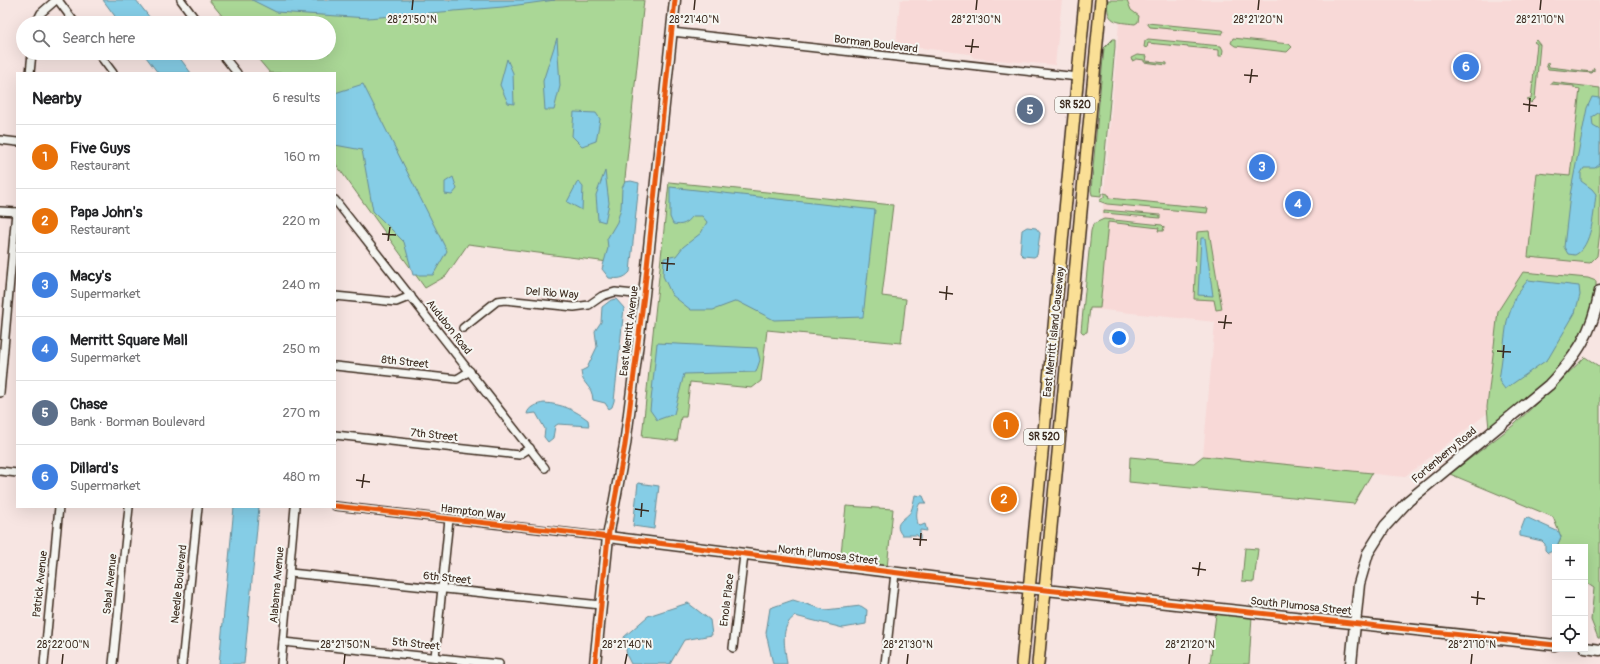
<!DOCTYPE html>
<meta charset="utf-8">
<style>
:root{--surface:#fff;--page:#f2f2f2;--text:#202124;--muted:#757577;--line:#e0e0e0;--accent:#1f6fb2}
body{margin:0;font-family:Pangolin,sans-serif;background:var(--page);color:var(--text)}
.controls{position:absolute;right:12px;bottom:12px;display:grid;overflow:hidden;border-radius:0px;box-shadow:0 4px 16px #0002}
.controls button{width:36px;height:36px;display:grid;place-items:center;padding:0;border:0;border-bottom:1px solid var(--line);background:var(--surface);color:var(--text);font:20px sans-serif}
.you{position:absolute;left:1119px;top:338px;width:14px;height:14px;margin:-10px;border:3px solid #fff;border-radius:50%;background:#1a73e8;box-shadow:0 0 0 6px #1a73e833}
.badge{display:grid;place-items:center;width:26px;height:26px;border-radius:50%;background:var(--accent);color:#fff;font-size:13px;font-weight:700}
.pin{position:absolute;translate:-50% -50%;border:2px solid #fff;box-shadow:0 1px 4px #0006}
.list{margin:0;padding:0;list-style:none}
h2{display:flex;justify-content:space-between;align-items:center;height:52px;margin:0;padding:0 16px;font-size:17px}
h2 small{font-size:13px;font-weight:400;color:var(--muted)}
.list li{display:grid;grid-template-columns:26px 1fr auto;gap:12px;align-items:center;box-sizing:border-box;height:64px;padding:0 16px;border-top:1px solid var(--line)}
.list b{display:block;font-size:15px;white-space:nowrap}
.list p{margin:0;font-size:13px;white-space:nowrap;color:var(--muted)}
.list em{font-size:13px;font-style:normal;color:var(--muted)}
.icon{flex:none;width:22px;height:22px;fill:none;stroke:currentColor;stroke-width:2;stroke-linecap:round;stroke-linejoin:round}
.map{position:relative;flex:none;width:1600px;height:664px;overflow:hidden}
.search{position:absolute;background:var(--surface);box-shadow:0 4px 16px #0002;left:16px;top:16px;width:320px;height:44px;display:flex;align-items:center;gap:10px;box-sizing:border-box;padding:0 14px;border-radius:22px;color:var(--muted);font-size:15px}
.panel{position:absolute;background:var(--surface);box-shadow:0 4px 16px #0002;left:16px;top:72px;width:320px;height:436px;border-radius:0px}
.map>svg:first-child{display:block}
.built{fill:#f8d9d7}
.green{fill:#aad796;stroke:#72805a}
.water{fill:#85cde6;stroke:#678c96}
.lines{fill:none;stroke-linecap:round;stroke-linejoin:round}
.street-casing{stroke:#3b2a1e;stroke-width:10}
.secondary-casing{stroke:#3b2a1e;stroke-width:13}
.primary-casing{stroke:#3b2a1e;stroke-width:14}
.street{stroke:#f6f6f2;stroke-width:7}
.secondary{stroke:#f6f6f2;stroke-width:10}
.primary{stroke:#fadf96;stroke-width:11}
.cycleway-casing{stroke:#f6f6f2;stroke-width:8}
.cycleway{stroke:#e8590c;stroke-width:5}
.ticks{fill:none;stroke:#3b2a1e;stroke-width:1.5}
.labels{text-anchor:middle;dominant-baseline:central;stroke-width:4;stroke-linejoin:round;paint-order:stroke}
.shield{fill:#f6f6f2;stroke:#73675e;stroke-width:1}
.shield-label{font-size:10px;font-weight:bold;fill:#3b2a1e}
.street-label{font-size:11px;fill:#3b2a1e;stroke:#f6f6f2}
.ticks-label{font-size:10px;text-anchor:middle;fill:#3b2a1e;stroke:#f6f6f2;stroke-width:4;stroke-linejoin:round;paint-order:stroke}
</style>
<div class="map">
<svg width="1600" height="664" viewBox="0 0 1600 664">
<rect width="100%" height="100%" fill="#f7e5e2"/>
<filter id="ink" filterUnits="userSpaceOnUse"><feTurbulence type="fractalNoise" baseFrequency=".025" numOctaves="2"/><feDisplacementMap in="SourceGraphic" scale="8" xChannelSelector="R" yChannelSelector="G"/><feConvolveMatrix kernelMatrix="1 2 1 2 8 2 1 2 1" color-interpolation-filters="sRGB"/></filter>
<g filter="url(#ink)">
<g class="built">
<polygon points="900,0 1062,0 1055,65 974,58 970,54 896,45"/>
<polygon points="1121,0 1600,0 1600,279 1560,352 1519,389 1404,477 1203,456 1215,322 1094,309"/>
</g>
<g class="green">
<polygon points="209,0 644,0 616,263 468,244 446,276 425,288 335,163 335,73 270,73 253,53 329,53 329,23 228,23"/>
<path d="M1108,0H1127L1131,10L1139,16L1138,22L1135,24C1117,22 1105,23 1108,0Z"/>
<polygon points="1147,23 1222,30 1224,31 1222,34 1150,27"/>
<polygon points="1233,38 1289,44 1292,47 1287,52 1235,46 1231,43"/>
<polygon points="1113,39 1115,39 1115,47 1101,196 1092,195 1091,190 1104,48"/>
<polygon points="1148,39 1221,46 1223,50 1222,56 1219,56 1219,50 1148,43 1147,48 1144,47 1145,41"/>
<polygon points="1536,40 1540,45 1535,99 1531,103 1527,100 1531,99 1537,44 1534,42"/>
<polygon points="1137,55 1147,56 1146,61 1167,63 1167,65 1144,62 1144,60 1137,59 1132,61 1131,58"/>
<polygon points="1548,62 1549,67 1592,72 1594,68 1594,71 1592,73 1548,69 1546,65"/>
<polygon points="1551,82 1600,88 1600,232 1597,256 1590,263 1528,257 1537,173 1570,176 1580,89 1574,88 1574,86 1551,84"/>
<polygon points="669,182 893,205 882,296 906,299 901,343 767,330 761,381 752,388 690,382 686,417 681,417 677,441 642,437"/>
<polygon points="1104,193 1108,194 1109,198 1208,208 1207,213 1107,204 1099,201 1104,197"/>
<polygon points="1104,210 1160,215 1160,218 1104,213"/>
<polygon points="1104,219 1162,225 1164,227 1163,231 1158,231 1159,228 1108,222 1100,308 1090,308 1087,332 1083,333 1081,331 1091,231 1093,224"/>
<polygon points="1209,231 1222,309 1216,310 1214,300 1194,299 1197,232"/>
<polygon points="1523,272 1588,278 1596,281 1596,288 1589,320 1575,347 1555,376 1489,429 1487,407 1498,311"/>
<polygon points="1585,357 1600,367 1600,638 1598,638 1591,620 1594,588 1585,582 1585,547 1557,547 1561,537 1553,517 1450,474 1515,424"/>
<polygon points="1203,456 1372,473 1354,504 1129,482 1130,457 1194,463"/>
<polygon points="846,506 893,509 887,568 840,563"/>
<polygon points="1245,548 1258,549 1254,582 1242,581"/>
<polygon points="1216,614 1252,616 1249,664 1210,664"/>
</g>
<g class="water">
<polygon points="103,0 136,0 154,23 120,23"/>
<polygon points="252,0 555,0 503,7 368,18 276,12"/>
<polygon points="557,38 560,86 554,110 545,110 543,81"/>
<polygon points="143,53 176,53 191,73 158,73"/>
<polygon points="507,59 513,73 514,104 508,103 500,85"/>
<polygon points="363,84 447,251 433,275 413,275 404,242 373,211 362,150 335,145 335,93"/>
<path d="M1592,97L1600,98V112L1592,117L1593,126L1600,130V164L1595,168H1584L1581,173V181L1592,189L1596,194C1594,211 1592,247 1575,255L1568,254L1564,247L1570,195L1587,108Z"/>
<polygon points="574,112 596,113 600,119 596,141 582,146 572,136"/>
<polygon points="605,171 609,203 605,222 598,220 596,195"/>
<polygon points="453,177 457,189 452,195 445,194 445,182"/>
<polygon points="578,181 583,187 582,210 567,202"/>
<path d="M631,181L639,183L630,272C624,279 618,279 609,278L602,269L608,248L607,239L617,222L621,208L622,188L625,182Z"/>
<path d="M670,187L875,210L863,317L774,320L737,301L713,310H691L672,295L663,276L664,258L676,256L683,247L701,233L707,222L702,216H693C687,223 683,226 673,224L670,217Z"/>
<polygon points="1027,227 1036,228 1040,233 1037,255 1034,257 1023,256 1020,253 1022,230"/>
<polygon points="1201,238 1205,238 1213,296 1198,295"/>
<polygon points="1528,280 1579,286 1580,295 1575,313 1548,359 1505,389 1499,381 1507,321 1516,295"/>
<path d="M616,299L624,308L614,401L612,407L609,409L605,403L593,400C592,384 582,386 581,371L587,368L597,347L595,331L601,322L602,307L611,300Z"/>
<polygon points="657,343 757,348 760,360 756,372 684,374 674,414 657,420 650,410"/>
<path d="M544,403C562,404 575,410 588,420L589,426L558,424L555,426L553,438L548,442L544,437L545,429L536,413L527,414C528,407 537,404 544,403Z"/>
<polygon points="638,483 659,486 654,529 633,526"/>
<path d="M915,495L923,496L926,503H920C916,509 916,517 918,524L920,526L925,524L927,531L920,530V539L917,535H902C891,522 907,519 911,511C913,506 914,500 915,495Z"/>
<polygon points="234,507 259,507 244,664 219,664"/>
<polygon points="1528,518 1559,532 1561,537 1555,550 1548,553 1545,550 1545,544 1542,541 1520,536 1520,532 1525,519"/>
<path d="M793,600L825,610L861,606L867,610L866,624L843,628L795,616C779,627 785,647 787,664H773L766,633L770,608Z"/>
<polygon points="688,603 710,620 712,635 684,640 670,664 631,664 627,656 624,637 648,616"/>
</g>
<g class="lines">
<g class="street-casing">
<g id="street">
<polyline points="58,0 75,23"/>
<polyline points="181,0 198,23"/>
<polyline points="36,23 41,13 56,0"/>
<polyline points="672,32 1078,77"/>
<polyline points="98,53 113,73"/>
<polyline points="221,53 237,73"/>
<polyline points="30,73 32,53"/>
<polyline points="0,140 17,142"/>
<polyline points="335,200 545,468"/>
<polyline points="0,211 17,212"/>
<polyline points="335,296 396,302 411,296"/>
<polyline points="463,328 497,301 505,300 574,307 589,305 602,296 615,292 644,295"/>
<polyline points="335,366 457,379 470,371"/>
<polyline points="0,393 16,212"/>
<polyline points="335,435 519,455 530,448"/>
<polyline points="0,471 17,473"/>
<polyline points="335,506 608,537"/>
<polyline points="290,573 601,605"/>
<polyline points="283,642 499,664"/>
<polyline points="733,648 744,555"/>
<polyline points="435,657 449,519"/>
<polyline points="44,664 59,507"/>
<polyline points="113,664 129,507"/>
<polyline points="182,664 198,507"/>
<polyline points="281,664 295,507"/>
<polyline points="885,664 895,573"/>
</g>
</g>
<g class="secondary-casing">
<g id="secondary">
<polyline points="608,537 971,582 1555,645"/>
<polyline points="1585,648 1600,650"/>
<polyline points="595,664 608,537 625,445 644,295 675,0"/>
<path d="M1351,664L1359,584L1368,553L1385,526L1408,501L1549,385C1578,354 1592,333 1600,291"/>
</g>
</g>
<g class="primary-casing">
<g id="primary">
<polyline points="1022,664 1085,0"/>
<polyline points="1038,664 1101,0"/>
</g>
</g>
<use href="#street" class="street"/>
<use href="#secondary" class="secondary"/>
<use href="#primary" class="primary"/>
<g class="cycleway-casing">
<g id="cycleway">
<polyline points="335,506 593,535 971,582 1555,645"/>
<polyline points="595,664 608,537 625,445 644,295 675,0"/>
</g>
</g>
<use href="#cycleway" class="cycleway"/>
</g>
</g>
<path class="ticks" d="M412,10L413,0M694,10L695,0M976,10L977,0M1258,10L1259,0M1540,10L1541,0M965,46L979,47M971,53L973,39M1244,75L1258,76M1250,83L1252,69M1523,104L1537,106M1529,112L1530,98M382,234L396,235M388,241L390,227M661,263L675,264M667,271L668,257M939,292L953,294M946,300L947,286M1218,322L1232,323M1224,329L1226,315M1497,351L1511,352M1503,358L1504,345M356,480L370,482M362,488L364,474M635,509L649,511M641,517L642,503M913,539L927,540M920,546L921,533M1192,568L1206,570M1198,576L1200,562M1471,597L1485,599M1477,605L1478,591M62,664L63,654M344,664L345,654M625,664L627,654M907,664L908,654M1189,664L1190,654M1471,664L1472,654"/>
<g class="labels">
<g class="shield">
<rect x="1055" y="97" width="40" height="16" rx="3"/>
<rect x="1024" y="429" width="40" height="16" rx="3"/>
</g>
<g class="shield-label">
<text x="1075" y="105">SR 520</text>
<text x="1044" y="437">SR 520</text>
</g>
<g class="street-label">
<text transform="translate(876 44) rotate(7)">Borman Boulevard</text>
<text transform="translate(552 293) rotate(4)">Del Rio Way</text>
<text transform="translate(449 327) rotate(52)">Audubon Road</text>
<text transform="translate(629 331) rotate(-83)">East Merritt Avenue</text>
<text transform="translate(1054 332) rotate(-84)">East Merritt Island Causeway</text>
<text transform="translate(405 362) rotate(6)">8th Street</text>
<text transform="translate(434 435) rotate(6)">7th Street</text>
<text transform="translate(1444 455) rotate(-40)">Fortenberry Road</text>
<text transform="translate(473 512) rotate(7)">Hampton Way</text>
<text transform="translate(828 555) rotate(7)">North Plumosa Street</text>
<text transform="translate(447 578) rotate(6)">6th Street</text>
<text transform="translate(40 584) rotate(-84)">Patrick Avenue</text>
<text transform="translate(110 584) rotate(-84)">Sabal Avenue</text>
<text transform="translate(179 584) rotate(-84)">Needle Boulevard</text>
<text transform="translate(277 585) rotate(-85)">Alabama Avenue</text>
<text transform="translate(727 600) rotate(-83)">Enola Place</text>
<text transform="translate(1301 606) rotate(6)">South Plumosa Street</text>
<text transform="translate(416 644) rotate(6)">5th Street</text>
</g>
</g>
<g class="ticks-label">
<text x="412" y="23">28°21'50"N</text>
<text x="694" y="23">28°21'40"N</text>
<text x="976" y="23">28°21'30"N</text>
<text x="1258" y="23">28°21'20"N</text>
<text x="1540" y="23">28°21'10"N</text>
<text x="63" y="648">28°22'00"N</text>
<text x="345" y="648">28°21'50"N</text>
<text x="627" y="648">28°21'40"N</text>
<text x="908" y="648">28°21'30"N</text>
<text x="1190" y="648">28°21'20"N</text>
<text x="1472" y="648">28°21'10"N</text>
</g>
</svg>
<div class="controls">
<button>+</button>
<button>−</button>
<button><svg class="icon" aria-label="locate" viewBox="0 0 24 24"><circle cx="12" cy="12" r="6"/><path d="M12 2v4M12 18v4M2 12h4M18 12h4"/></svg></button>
</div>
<div class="you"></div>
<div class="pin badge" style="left:1006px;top:425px;background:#e8710a">1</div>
<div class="pin badge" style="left:1004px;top:499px;background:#e8710a">2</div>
<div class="pin badge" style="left:1262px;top:167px;background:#3f7fe0">3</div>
<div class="pin badge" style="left:1298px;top:204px;background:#3f7fe0">4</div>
<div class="pin badge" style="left:1030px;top:110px;background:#5c6f8a">5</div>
<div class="pin badge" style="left:1466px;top:67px;background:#3f7fe0">6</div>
<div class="search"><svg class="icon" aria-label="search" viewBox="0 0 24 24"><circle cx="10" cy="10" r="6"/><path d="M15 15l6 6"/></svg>Search here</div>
<section class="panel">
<h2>Nearby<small>6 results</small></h2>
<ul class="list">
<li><span class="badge" style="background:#e8710a">1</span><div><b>Five Guys</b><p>Restaurant</p></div><em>160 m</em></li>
<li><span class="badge" style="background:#e8710a">2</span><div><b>Papa John's</b><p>Restaurant</p></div><em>220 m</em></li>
<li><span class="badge" style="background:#3f7fe0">3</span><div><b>Macy's</b><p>Supermarket</p></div><em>240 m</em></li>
<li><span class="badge" style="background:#3f7fe0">4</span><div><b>Merritt Square Mall</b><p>Supermarket</p></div><em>250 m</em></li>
<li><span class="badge" style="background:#5c6f8a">5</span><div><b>Chase</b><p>Bank · Borman Boulevard</p></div><em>270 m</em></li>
<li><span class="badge" style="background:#3f7fe0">6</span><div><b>Dillard's</b><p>Supermarket</p></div><em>480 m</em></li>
</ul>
</section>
</div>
